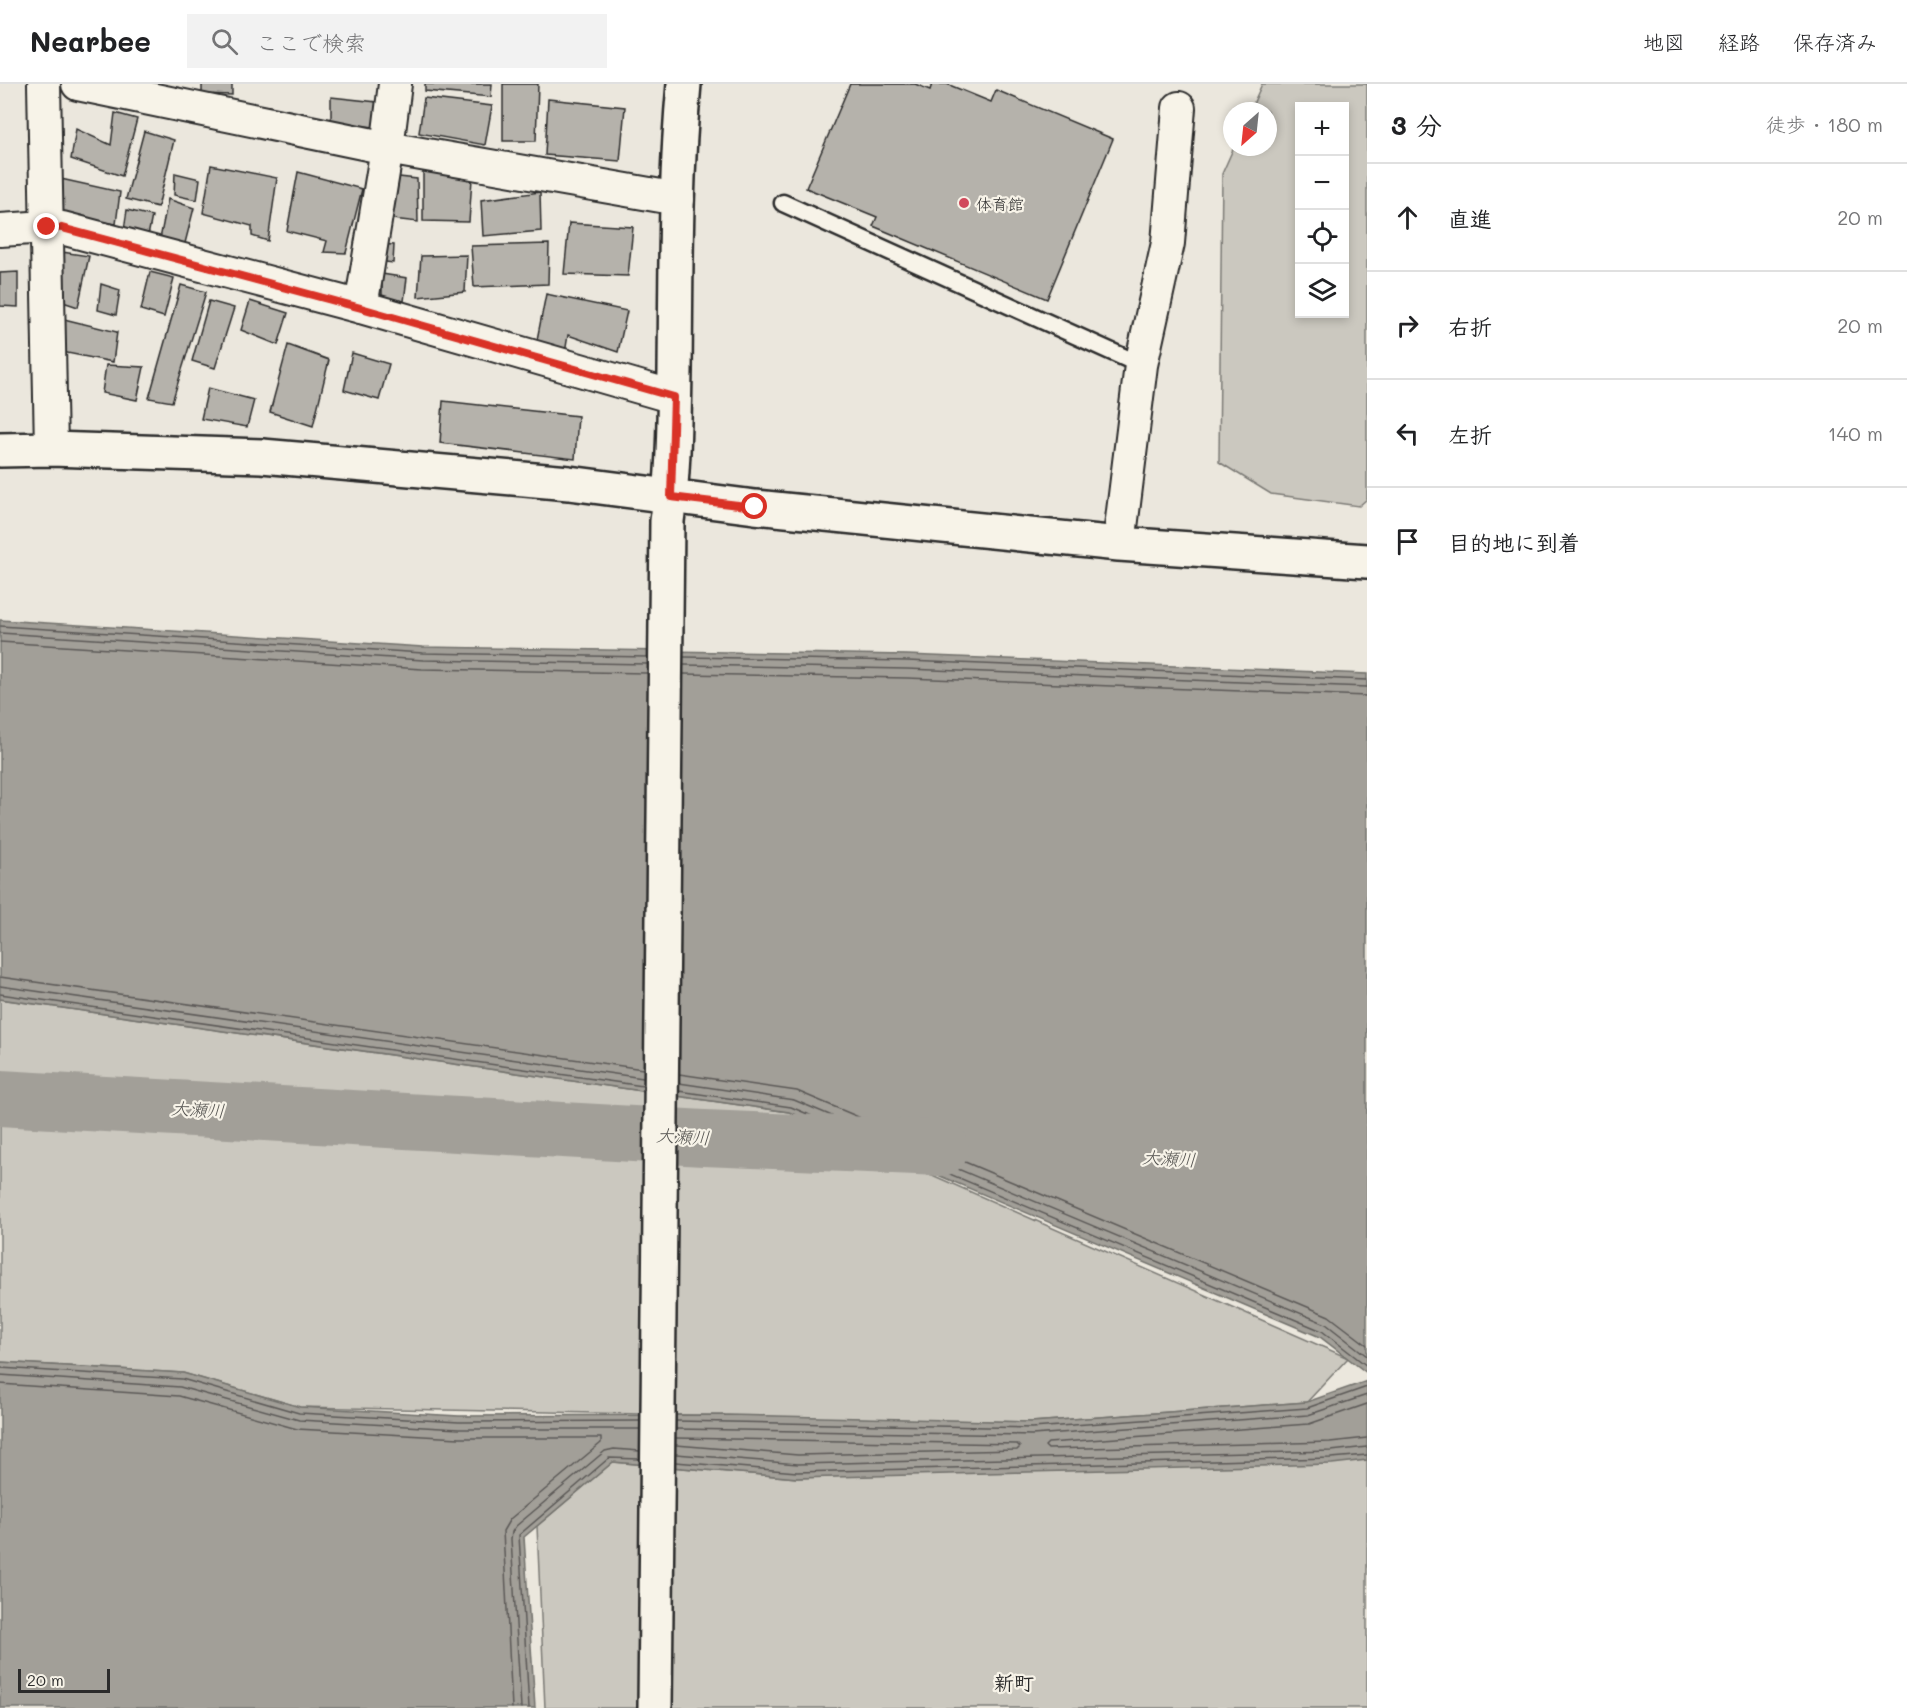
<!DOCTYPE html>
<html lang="ja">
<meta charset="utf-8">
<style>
:root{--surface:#fff;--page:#f2f2f2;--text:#202124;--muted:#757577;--line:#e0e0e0}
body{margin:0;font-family:Mali,"Klee One",sans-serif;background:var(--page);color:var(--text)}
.controls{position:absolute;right:18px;top:18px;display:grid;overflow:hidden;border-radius:0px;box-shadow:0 3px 9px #0003}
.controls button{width:54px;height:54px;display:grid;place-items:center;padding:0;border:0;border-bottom:2px solid var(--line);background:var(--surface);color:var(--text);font:30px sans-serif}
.compass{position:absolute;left:1223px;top:18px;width:54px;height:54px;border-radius:50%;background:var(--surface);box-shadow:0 3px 9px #0003;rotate:207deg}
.scale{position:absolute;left:18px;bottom:15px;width:92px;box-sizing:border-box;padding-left:6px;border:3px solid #2b2b2b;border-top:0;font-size:16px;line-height:21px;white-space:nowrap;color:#2b2b2b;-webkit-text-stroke:4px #f7f3e8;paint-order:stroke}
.stop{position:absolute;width:18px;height:18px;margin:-14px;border:4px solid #d93025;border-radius:50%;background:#fff}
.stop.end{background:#d93025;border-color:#fff;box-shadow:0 2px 6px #0008}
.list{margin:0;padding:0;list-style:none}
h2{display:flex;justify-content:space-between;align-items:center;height:78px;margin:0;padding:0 24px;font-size:26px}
h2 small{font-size:20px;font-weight:400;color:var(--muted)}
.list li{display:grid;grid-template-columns:39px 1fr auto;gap:18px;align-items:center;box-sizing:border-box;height:108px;padding:0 24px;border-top:2px solid var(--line)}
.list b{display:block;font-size:22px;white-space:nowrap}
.list em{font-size:20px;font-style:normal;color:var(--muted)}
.icon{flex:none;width:33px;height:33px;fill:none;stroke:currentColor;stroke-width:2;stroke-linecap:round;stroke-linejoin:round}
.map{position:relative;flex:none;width:1367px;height:1624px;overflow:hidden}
header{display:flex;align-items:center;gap:36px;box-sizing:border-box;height:84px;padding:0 30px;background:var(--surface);border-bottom:2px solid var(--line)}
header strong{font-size:28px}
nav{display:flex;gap:33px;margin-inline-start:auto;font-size:21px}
.search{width:420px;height:54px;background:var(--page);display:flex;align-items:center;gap:15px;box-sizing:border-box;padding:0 21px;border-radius:0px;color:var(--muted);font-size:22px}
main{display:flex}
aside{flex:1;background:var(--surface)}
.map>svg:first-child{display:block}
.green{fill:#cbc8bf;stroke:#7b7a75;stroke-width:1.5;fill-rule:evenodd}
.water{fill:#a29f98;stroke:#72716c;stroke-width:1.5}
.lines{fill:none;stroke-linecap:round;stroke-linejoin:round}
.shore{stroke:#5b5957;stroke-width:1.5}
.river{stroke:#a29f98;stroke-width:56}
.building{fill:#b5b2ab;stroke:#2b2b2b;stroke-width:1.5}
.lane-casing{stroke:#2b2b2b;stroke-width:21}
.street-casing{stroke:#2b2b2b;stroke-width:36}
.secondary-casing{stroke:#2b2b2b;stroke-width:38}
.lane{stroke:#f7f3e8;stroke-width:16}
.street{stroke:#f7f3e8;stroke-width:32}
.secondary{stroke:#f7f3e8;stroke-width:33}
.route{stroke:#d93025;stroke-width:8}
.poi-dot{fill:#d1495b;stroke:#f7f3e8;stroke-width:2}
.labels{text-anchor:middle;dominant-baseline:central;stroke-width:4.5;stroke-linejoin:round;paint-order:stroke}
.poi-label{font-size:16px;fill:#2b2b2b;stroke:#f7f3e8;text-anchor:start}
.water-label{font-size:18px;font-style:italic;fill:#555451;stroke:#f7f3e8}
.quarter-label{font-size:20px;font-weight:bold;fill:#2b2b2b;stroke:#f7f3e8}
</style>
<header>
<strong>Nearbee</strong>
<div class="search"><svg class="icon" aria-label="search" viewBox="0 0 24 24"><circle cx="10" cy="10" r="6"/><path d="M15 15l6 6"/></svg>ここで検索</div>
<nav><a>地図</a><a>経路</a><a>保存済み</a></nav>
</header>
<main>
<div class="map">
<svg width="1367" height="1624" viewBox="0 0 1367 1624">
<rect width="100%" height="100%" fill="#ebe7dd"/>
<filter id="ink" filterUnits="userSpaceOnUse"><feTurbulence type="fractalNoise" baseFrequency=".0167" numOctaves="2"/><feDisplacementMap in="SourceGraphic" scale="12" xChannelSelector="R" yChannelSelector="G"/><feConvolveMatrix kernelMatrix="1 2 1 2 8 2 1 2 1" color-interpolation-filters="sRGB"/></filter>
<g filter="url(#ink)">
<g class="green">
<path d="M1262,0H1367V415L1359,422L1271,410L1219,378L1222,90L1234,63H1268V27H1250ZM1300,22H1344V230H1300Z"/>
<polygon points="0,915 789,1028 1348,1274 1307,1318 1031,1338 300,1323 183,1289 0,1278"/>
<polygon points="1367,1370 1367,1624 545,1624 537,1442 613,1378 797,1394"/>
</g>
<g class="water">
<polygon points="0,536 423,563 907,571 1367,590 1367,1289 1320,1253 789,1028 0,915"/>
<polygon points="0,1278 183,1289 300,1323 459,1332 728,1331 1031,1338 1307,1318 1367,1297 1367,1376 1332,1380 797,1394 613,1378 524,1453 535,1624 0,1624"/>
</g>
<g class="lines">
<g class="shore">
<polyline points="0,542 423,569 648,573"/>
<polyline points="0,549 423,576 648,580"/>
<polyline points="0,558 422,585 647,589"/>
<polyline points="684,573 907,577 1367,596"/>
<polyline points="684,581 907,585 1367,603"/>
<polyline points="683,590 907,594 1367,612"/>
<polyline points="0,893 643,985"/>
<polyline points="0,902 643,994"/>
<polyline points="0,910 643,1002"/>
<polyline points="679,990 797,1007 1329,1232 1367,1261"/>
<polyline points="679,999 794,1016 1326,1240 1367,1272"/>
<polyline points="679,1007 791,1023 1322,1247 1367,1282"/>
<polyline points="0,1284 182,1295 299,1329 459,1338 640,1337"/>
<polyline points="0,1291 180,1303 299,1336 459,1345 640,1345"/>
<polyline points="0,1300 179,1312 297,1345 459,1354 601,1354 601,1359 510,1435 503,1447 512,1624"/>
<polyline points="1367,1320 1309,1340 1048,1359 1045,1362 1048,1365 1330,1358 1367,1354"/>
<polyline points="676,1337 1032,1344 1307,1324 1367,1303"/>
<polyline points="676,1345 1032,1351 1308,1331 1367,1311"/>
<polyline points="676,1361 798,1371 1017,1366 1020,1363 1017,1360 676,1354"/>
<polyline points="676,1370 798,1380 1331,1367 1367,1363"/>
<polyline points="675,1378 797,1388 1331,1374 1367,1371"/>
<polyline points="521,1624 511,1455 512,1448 516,1442 605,1367 614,1365 640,1367"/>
<polyline points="529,1624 519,1451 609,1374 640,1375"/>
</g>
<polyline class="river" points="0,1014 704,1054 941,1064"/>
</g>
<g class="building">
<polygon points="202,0 232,0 232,11 202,10"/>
<polygon points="425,0 492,0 491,13 425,7"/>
<polygon points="503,0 538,0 536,57 503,57"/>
<polygon points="850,0 915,0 930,6 932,0 947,0 991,18 996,6 1113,55 1047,215 873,142 877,133 806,104"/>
<polygon points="331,13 377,18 375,43 331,39"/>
<polygon points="424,14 492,22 485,61 419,49"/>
<polygon points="548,15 625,23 620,77 545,71"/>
<polygon points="115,29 137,35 122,92 71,75 76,45 111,61"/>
<polygon points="144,47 174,56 158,123 126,115"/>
<polygon points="211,81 277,94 268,157 252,152 252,142 203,129"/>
<polygon points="423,87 472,95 469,138 423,137"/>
<polygon points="298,88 362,105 346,169 324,168 327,157 287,147"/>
<polygon points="175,89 200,95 197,116 174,111"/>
<polygon points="390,92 417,95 418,138 384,134"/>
<polygon points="61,95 120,108 116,140 104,138 105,143 60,133"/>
<polygon points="540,108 541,147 483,152 481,116"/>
<polygon points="168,115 194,124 184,163 160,155"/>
<polygon points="127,126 152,132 148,152 124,146"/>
<polygon points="569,139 633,143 628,192 564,190"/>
<polygon points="378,160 394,161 393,179 378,177"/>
<polygon points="549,160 548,200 474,203 471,162"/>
<polygon points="62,168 89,172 78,223 54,215"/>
<polygon points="467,171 465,208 418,213 421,172"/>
<polygon points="18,188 18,223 0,222 0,189"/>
<polygon points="150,188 174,194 164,233 141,226"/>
<polygon points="382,190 407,194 404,217 382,213"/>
<polygon points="101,200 120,206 116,231 98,226"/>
<polygon points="181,201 206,208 172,318 149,314"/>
<polygon points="546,210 627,227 618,268 568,251 564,275 535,266"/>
<polygon points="209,217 234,224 215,284 192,277"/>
<polygon points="250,217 288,229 278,261 241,246"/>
<polygon points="64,235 117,248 113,278 62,268"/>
<polygon points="288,261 329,276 313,342 270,328"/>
<polygon points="352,269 389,280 379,316 344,306"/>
<polygon points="106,281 144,283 137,316 102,309"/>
<polygon points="208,304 254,316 247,343 201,335"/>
<polygon points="443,317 578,332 575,375 440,359"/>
</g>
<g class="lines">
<g class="lane-casing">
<polyline id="lane" points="783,119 1141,281"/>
</g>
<g class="street-casing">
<g id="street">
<polyline points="44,0 51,365"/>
<polyline points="78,0 387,64 678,115"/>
<polyline points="0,146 47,143 62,144 361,223 674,313"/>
<polyline points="361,223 387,64 395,0"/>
<polyline points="1119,460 1141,281 1168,159 1179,24"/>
</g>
</g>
<g class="secondary-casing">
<g id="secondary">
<polyline points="0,366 51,365 262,372 569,399 755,423 1119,460 1367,477"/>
<path d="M655,1624L667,437C674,388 674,337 675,287C676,191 675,95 684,0"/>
</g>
</g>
<use href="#lane" class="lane"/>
<use href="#street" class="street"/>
<use href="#secondary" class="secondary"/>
</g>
</g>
<g class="lines" filter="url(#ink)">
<polyline class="route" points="47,143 62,144 361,224 674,313 671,413 755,423"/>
</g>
<circle class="poi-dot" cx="964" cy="119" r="6"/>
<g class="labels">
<g class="poi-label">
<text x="976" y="119">体育館</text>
</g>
<g class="water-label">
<text transform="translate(198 1025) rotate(3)">大瀬川</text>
<text transform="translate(683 1052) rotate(3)">大瀬川</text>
<text transform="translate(1169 1074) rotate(3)">大瀬川</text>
</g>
<g class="quarter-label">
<text x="1014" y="1598">新町</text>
</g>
</g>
</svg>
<div class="controls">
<button>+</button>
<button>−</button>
<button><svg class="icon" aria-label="locate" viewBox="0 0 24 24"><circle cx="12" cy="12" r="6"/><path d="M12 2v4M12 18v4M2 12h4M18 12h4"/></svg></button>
<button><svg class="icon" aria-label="layers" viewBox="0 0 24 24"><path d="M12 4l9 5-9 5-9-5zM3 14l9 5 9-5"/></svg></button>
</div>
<svg class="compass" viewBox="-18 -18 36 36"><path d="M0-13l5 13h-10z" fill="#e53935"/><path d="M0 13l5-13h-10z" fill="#757577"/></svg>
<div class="scale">20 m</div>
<div class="stop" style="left:755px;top:423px"></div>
<div class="stop end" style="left:47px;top:143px"></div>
</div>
<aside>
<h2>3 分<small>徒歩 · 180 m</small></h2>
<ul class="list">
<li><svg class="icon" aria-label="ahead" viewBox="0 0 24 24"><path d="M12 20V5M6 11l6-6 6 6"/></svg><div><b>直進</b></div><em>20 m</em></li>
<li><svg class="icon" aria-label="right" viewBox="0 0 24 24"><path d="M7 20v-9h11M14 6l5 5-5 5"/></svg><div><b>右折</b></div><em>20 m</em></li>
<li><svg class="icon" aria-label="left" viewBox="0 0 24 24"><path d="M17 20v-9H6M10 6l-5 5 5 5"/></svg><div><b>左折</b></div><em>140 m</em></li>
<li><svg class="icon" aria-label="arrive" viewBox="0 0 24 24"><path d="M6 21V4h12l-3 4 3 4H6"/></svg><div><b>目的地に到着</b></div></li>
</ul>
</aside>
</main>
